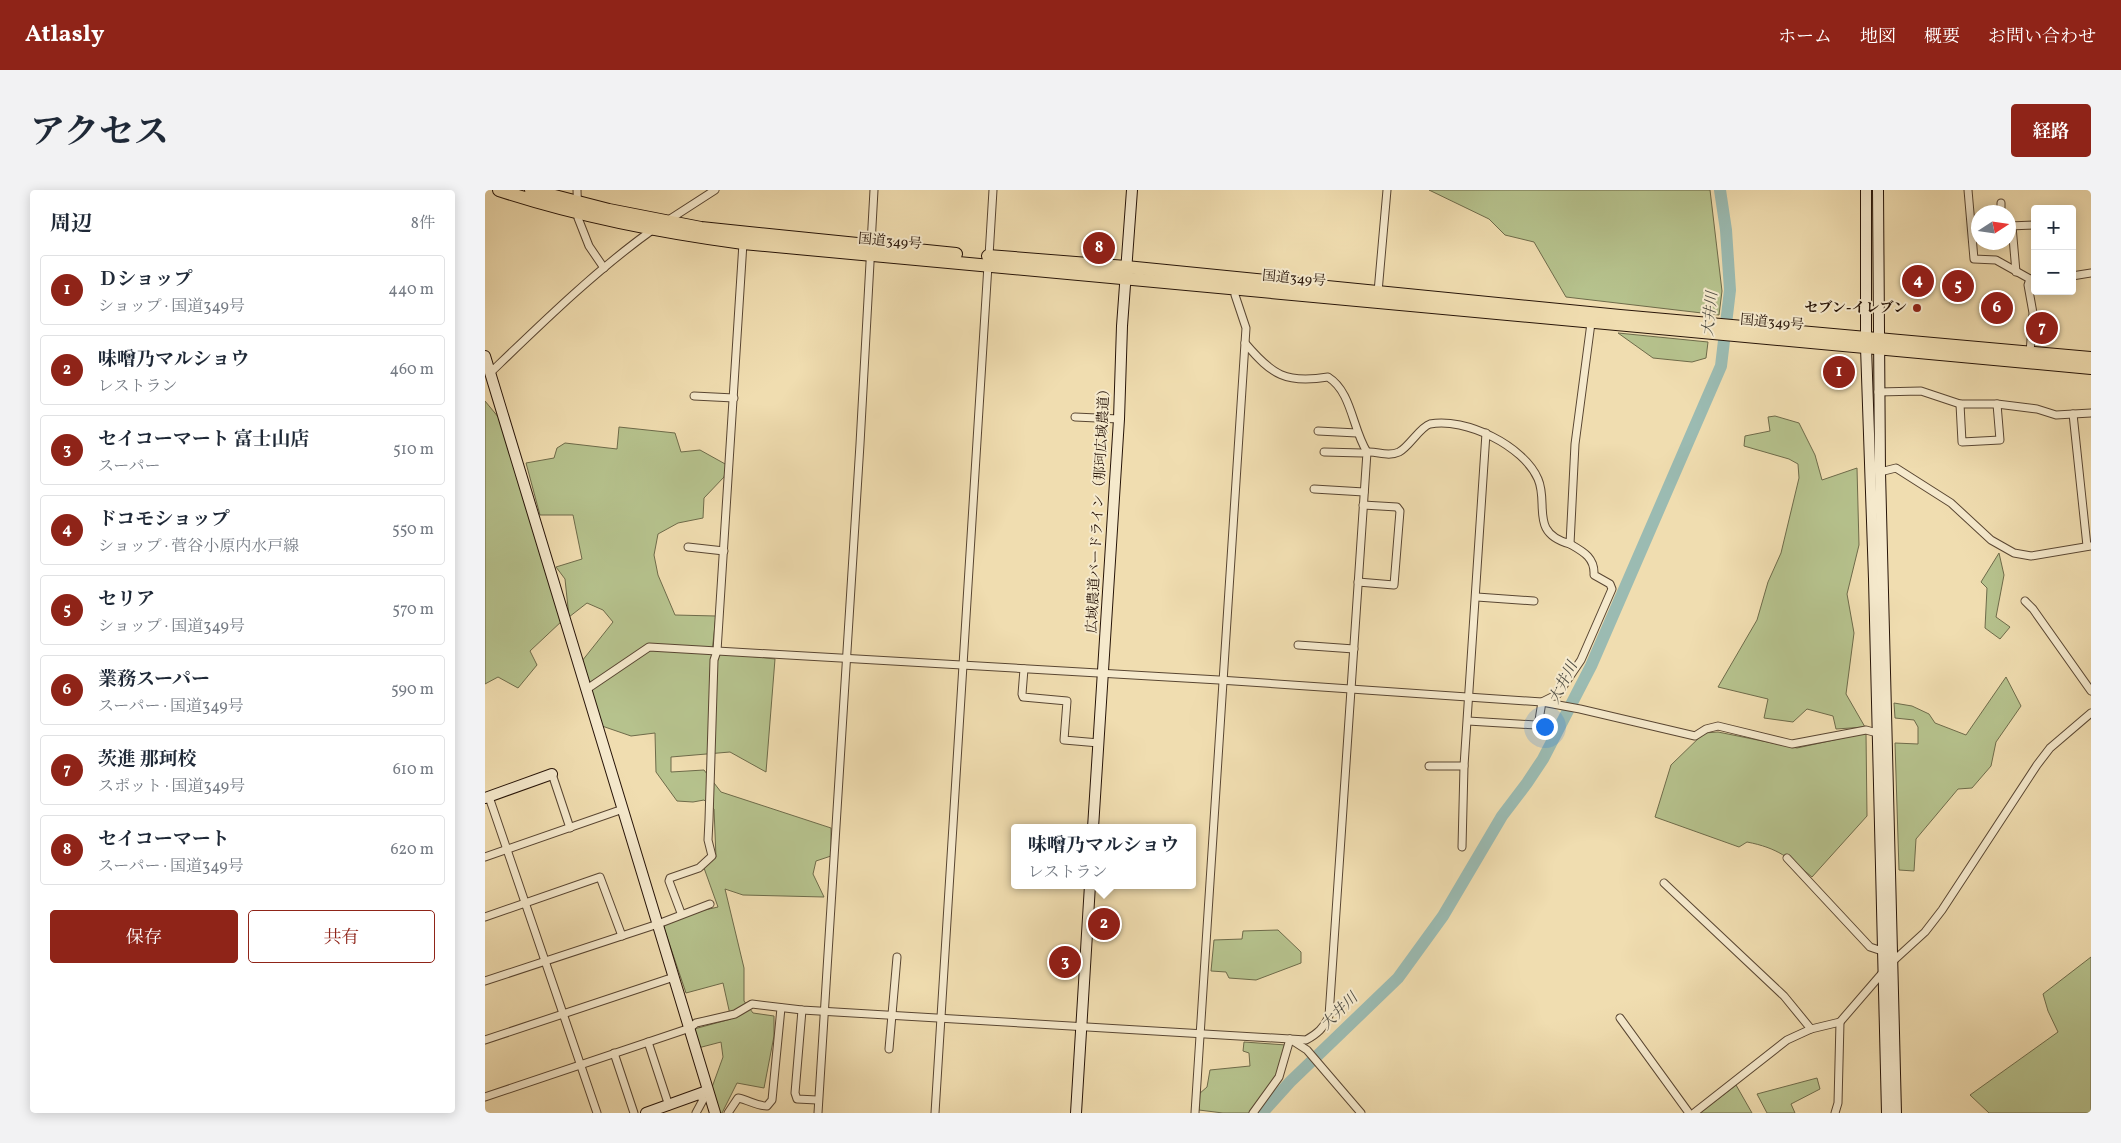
<!DOCTYPE html>
<html lang="ja">
<meta charset="utf-8">
<style>
:root{--surface:#fff;--page:#f2f2f3;--text:#1f2937;--muted:#747a83;--line:#e0e1e3;--accent:#8f2418}
body{margin:0;font-family:Vollkorn,"Noto Serif JP",serif;background:var(--page);color:var(--text)}
.controls{position:absolute;right:15px;top:15px;display:grid;overflow:hidden;border-radius:5px;box-shadow:0 2px 12px #0003}
.controls button{width:45px;height:45px;display:grid;place-items:center;padding:0;border:0;border-bottom:1px solid var(--line);background:var(--surface);color:var(--text);font:25px sans-serif}
.compass{position:absolute;left:1486px;top:15px;width:45px;height:45px;border-radius:50%;background:var(--surface);box-shadow:0 2px 12px #0003;rotate:78deg}
.you{position:absolute;left:1059px;top:536px;width:18px;height:18px;margin:-12px;border:4px solid #fff;border-radius:50%;background:#1a73e8;box-shadow:0 0 0 8px #1a73e833}
.badge{display:grid;place-items:center;width:32px;height:32px;border-radius:50%;background:var(--accent);color:#fff;font-size:16px;font-weight:700}
.pin{position:absolute;translate:-50% -50%;border:2px solid #fff;box-shadow:0 1px 5px #0006}
.popup{position:absolute;left:526px;top:634px;width:185px;height:65px;box-sizing:border-box;display:grid;place-content:center;border-radius:5px;background:var(--surface);filter:drop-shadow(0 1px 4px #0005);font-size:16px;white-space:nowrap;color:var(--muted)}
.popup b{font-size:19px;color:var(--text)}
.popup::after{content:'';position:absolute;left:50%;top:100%;margin-left:-10px;border:10px solid transparent;border-top-color:var(--surface)}
.list{margin:0;padding:0;list-style:none}
h2{display:flex;justify-content:space-between;align-items:center;height:65px;margin:0;padding:0 20px;font-size:21px}
h2 small{font-size:16px;font-weight:400;color:var(--muted)}
.list li{display:grid;grid-template-columns:32px 1fr auto;gap:15px;align-items:center;box-sizing:border-box;height:70px;margin:0 10px 10px;padding:0 10px;border:1px solid var(--line);border-radius:5px}
.list b{display:block;font-size:19px;white-space:nowrap}
.list p{margin:0;font-size:16px;white-space:nowrap;color:var(--muted)}
.list em{font-size:16px;font-style:normal;color:var(--muted)}
.actions{display:flex;gap:10px;padding:15px 20px}
.actions a{flex:1;padding:11px 0;border:1px solid var(--accent);border-radius:5px;text-align:center;font-size:18px;color:var(--accent)}
.actions .main{background:var(--accent);color:#fff}
.map{position:relative;flex:none;width:1606px;height:923px;overflow:hidden;border-radius:5px}
header{display:flex;align-items:center;gap:30px;box-sizing:border-box;height:70px;padding:0 25px;background:var(--accent);color:#fff}
header strong{font-size:24px}
nav{display:flex;gap:28px;margin-inline-start:auto;font-size:18px}
.intro{display:flex;align-items:center;justify-content:space-between;box-sizing:border-box;height:120px;padding:0 30px}
h1{margin:0;font-size:35px}
.button{padding:12px 22px;border-radius:5px;background:var(--accent);color:#fff;font-size:18px;font-weight:700}
main{display:flex;gap:30px;padding:0 30px}
aside{flex:1;background:var(--surface);border-radius:5px;box-shadow:0 2px 12px #0003}
.map>svg:first-child{display:block}
.green{fill:#b6c28d;stroke:#6e6b4a}
.lines{fill:none;stroke-linecap:round;stroke-linejoin:round}
.river{stroke:#9bbbb2;stroke-width:12}
.street-casing{stroke:#594632;stroke-width:9}
.secondary-casing{stroke:#271408;stroke-width:12}
.highway-casing{stroke:#271408;stroke-width:14}
.street{stroke:#f5e9cc;stroke-width:7}
.secondary{stroke:#f5e9cc;stroke-width:10}
.highway{stroke:#f0ddb0;stroke-width:12}
.poi-dot{fill:#8f2418;stroke:#f5e9cc;stroke-width:2}
.labels{text-anchor:middle;dominant-baseline:central;stroke-width:4;stroke-linejoin:round;paint-order:stroke}
.street-label{font-size:14px;fill:#271408;stroke:#f5e9cc}
.poi-label{font-size:14px;font-weight:bold;fill:#271408;stroke:#f5e9cc;text-anchor:end}
.water-label{font-size:15px;font-style:italic;fill:#504e44;stroke:#f5e9cc}
</style>
<header>
<strong>Atlasly</strong>
<nav><a>ホーム</a><a>地図</a><a>概要</a><a>お問い合わせ</a></nav>
</header>
<div class="intro"><h1>アクセス</h1><a class="button">経路</a></div>
<main>
<aside>
<h2>周辺<small>8件</small></h2>
<ul class="list">
<li><span class="badge">1</span><div><b>Ｄショップ</b><p>ショップ · 国道349号</p></div><em>440 m</em></li>
<li><span class="badge">2</span><div><b>味噌乃マルショウ</b><p>レストラン</p></div><em>460 m</em></li>
<li><span class="badge">3</span><div><b>セイコーマート 富士山店</b><p>スーパー</p></div><em>510 m</em></li>
<li><span class="badge">4</span><div><b>ドコモショップ</b><p>ショップ · 菅谷小原内水戸線</p></div><em>550 m</em></li>
<li><span class="badge">5</span><div><b>セリア</b><p>ショップ · 国道349号</p></div><em>570 m</em></li>
<li><span class="badge">6</span><div><b>業務スーパー</b><p>スーパー · 国道349号</p></div><em>590 m</em></li>
<li><span class="badge">7</span><div><b>茨進 那珂校</b><p>スポット · 国道349号</p></div><em>610 m</em></li>
<li><span class="badge">8</span><div><b>セイコーマート</b><p>スーパー · 国道349号</p></div><em>620 m</em></li>
</ul>
<div class="actions"><a class="main">保存</a><a>共有</a></div>
</aside>
<div class="map">
<svg width="1606" height="923" viewBox="0 0 1606 923">
<rect width="100%" height="100%" fill="#f0ddb0"/>
<filter id="stains"><feTurbulence type="fractalNoise" baseFrequency=".004" numOctaves="4"/><feColorMatrix values="0 0 0 0 .2 0 0 0 0 .09 0 0 0 0 .02 0 0 0 .5 -.17"/></filter>
<radialGradient id="worn" r=".72"><stop offset=".6" stop-color="#630" stop-opacity="0"/><stop offset="1" stop-color="#630" stop-opacity=".3"/></radialGradient>
<g class="green">
<polygon points="944,0 1225,0 1237,101 1234,125 1081,107 1049,52 1020,45 1004,29"/>
<polygon points="1133,143 1223,152 1221,168 1207,172 1168,168"/>
<polygon points="0,211 19,234 78,430 45,461 52,475 33,498 13,487 0,494"/>
<polygon points="1290,226 1314,233 1330,265 1337,290 1372,278 1374,355 1362,404 1369,443 1361,504 1380,537 1351,539 1348,526 1322,519 1308,532 1279,528 1283,509 1233,497 1272,430 1283,392 1296,363 1314,288 1313,274 1304,269 1259,256 1260,246 1285,241 1283,227"/>
<polygon points="134,237 190,243 196,262 215,260 242,275 239,287 219,308 218,328 193,333 173,344 169,365 173,385 190,425 231,426 227,462 290,469 281,582 245,562 186,567 186,582 219,580 236,602 346,638 346,666 331,671 328,684 339,707 258,705 240,699 259,778 259,811 268,823 289,826 289,846 279,898 252,893 237,923 235,923 226,900 238,867 236,852 213,858 209,839 246,829 238,793 201,803 178,735 202,724 233,717 219,678 231,667 229,619 219,610 208,612 192,611 171,582 170,543 146,546 117,536 97,471 128,432 118,420 102,413 84,427 80,389 71,377 97,369 88,325 55,325 41,273 69,268 72,258 80,253 132,259"/>
<polygon points="1514,363 1519,385 1511,427 1525,437 1515,449 1500,438 1502,398 1496,392"/>
<polygon points="1521,487 1536,516 1511,552 1506,576 1487,598 1473,599 1431,649 1429,681 1414,680 1410,553 1433,554 1433,537 1429,530 1410,528 1409,513 1427,516 1444,524 1450,533 1481,545"/>
<path d="M1233,542L1312,558L1381,543L1382,626L1327,687C1304,668 1293,658 1262,652L1254,657L1170,627L1186,575L1219,543Z"/>
<polygon points="793,740 816,762 816,773 771,790 744,788 741,782 726,781 729,750 757,749 758,741"/>
<polygon points="1606,767 1606,923 1504,923 1485,905 1573,842 1563,821 1558,804"/>
<polygon points="759,852 801,855 792,885 764,923 738,923 714,920 714,904 722,897 725,880 765,876 764,863 758,861"/>
<polygon points="1332,888 1335,899 1306,914 1310,923 1282,923 1272,904"/>
<polygon points="1251,895 1267,923 1215,923"/>
</g>
<g class="lines">
<polyline class="river" points="777,923 805,892 913,788 958,726 1017,626 1042,593 1058,569 1106,476 1236,176 1245,100 1241,40 1235,0"/>
<g class="street-casing">
<g id="street">
<polyline points="92,0 93,28 104,56 119,78"/>
<polyline points="1483,0 1489,69 1511,70 1545,89 1550,89"/>
<polyline points="1516,13 1516,22"/>
<polyline points="182,31 230,0"/>
<polyline points="1524,36 1550,35"/>
<polyline points="1527,36 1531,82"/>
<polyline points="504,66 508,0"/>
<polyline points="1587,86 1606,83"/>
<polyline points="1545,89 1543,95 1548,123 1545,163"/>
<polyline points="893,102 902,0"/>
<path d="M5,183C58,132 111,80 170,38"/>
<polyline points="1393,202 1436,201 1475,214 1512,214 1552,219 1571,225 1606,223"/>
<polyline points="209,206 249,208"/>
<polyline points="1475,214 1477,252 1515,250 1512,214"/>
<polyline points="1588,224 1602,356"/>
<polyline points="590,227 634,229"/>
<polyline points="833,241 872,243"/>
<path d="M839,262L877,263C889,259 901,268 914,262C924,257 935,237 945,234C980,227 1039,256 1053,289C1064,314 1044,343 1085,354L1090,254L1106,133"/>
<polyline points="1395,282 1411,278 1466,313 1506,350 1529,363 1546,366 1606,356"/>
<polyline points="829,299 879,302"/>
<polyline points="203,357 239,361"/>
<polyline points="873,392 909,395 915,321 912,317 878,315"/>
<polyline points="992,407 1049,411"/>
<polyline points="1540,411 1548,419 1606,501"/>
<polyline points="813,455 869,459"/>
<polyline points="539,479 537,504 538,507 582,511 579,550 614,553"/>
<polyline points="102,499 164,457 734,490 1057,512 1095,519 1210,546 1221,539 1233,536 1307,554 1381,540 1396,544"/>
<path d="M983,531L1051,535L1054,530L1057,512L1073,504L1096,470L1127,399L1125,394L1109,385C1110,368 1099,362 1085,354"/>
<polyline points="944,576 979,576"/>
<polyline points="67,584 85,638"/>
<polyline points="4,607 112,923"/>
<polyline points="977,657 979,576 1001,243"/>
<polyline points="0,667 138,619"/>
<polyline points="1302,668 1385,757 1397,761"/>
<polyline points="1179,693 1299,806 1326,839"/>
<polyline points="196,723 184,691 185,688 214,678 227,666 223,650 224,630 229,470 232,461 258,53"/>
<polyline points="0,727 115,687 137,746"/>
<polyline points="1406,773 1440,742 1457,720 1552,575 1565,558 1606,523"/>
<polyline points="0,791 173,734 225,714"/>
<polyline points="317,820 310,903 312,909 332,910"/>
<polyline points="1135,828 1204,923"/>
<polyline points="805,849 822,860 876,923"/>
<polyline points="0,850 189,787"/>
<polyline points="163,852 184,916"/>
<polyline points="404,859 412,767"/>
<polyline points="129,863 149,923"/>
<path d="M0,907L205,838L211,833L250,824L267,814L317,820L821,850C832,844 839,838 844,826L882,262C867,238 867,202 843,187C801,194 787,185 760,153"/>
<polyline points="211,923 218,910 214,904"/>
<path d="M243,923L253,908C264,910 271,916 282,916L287,910L296,818"/>
<polyline points="333,923 375,254 389,0"/>
<polyline points="450,923 503,75"/>
<polyline points="710,923 760,153 761,138 750,105 751,97"/>
<polyline points="768,923 794,887 805,849"/>
<polyline points="1209,923 1302,850 1326,839 1355,832 1399,781"/>
<polyline points="1350,923 1353,913 1355,832"/>
</g>
</g>
<g class="secondary-casing">
<g id="secondary">
<polyline points="1381,0 1381,157 1389,389 1402,923"/>
<polyline points="1393,0 1395,282 1411,923"/>
<polyline points="0,166 230,923"/>
<polyline points="0,608 67,584"/>
<polyline points="608,638 634,229 637,136 647,0"/>
<polyline points="161,923 222,901"/>
<polyline points="591,923 605,695"/>
</g>
</g>
<g class="highway-casing">
<g id="highway">
<path d="M14,0C93,26 175,42 258,53L1606,178"/>
<polyline points="46,0 124,20 216,38 471,64"/>
<polyline points="503,66 641,77 1135,126 1606,168"/>
</g>
</g>
<use href="#street" class="street"/>
<use href="#secondary" class="secondary"/>
<use href="#highway" class="highway"/>
</g>
<circle class="poi-dot" cx="1432" cy="118" r="5"/>
<g class="labels">
<g class="street-label">
<text transform="translate(405 52) rotate(5)">国道349号</text>
<text transform="translate(809 89) rotate(5)">国道349号</text>
<text transform="translate(1287 133) rotate(5)">国道349号</text>
<text transform="translate(614 318) rotate(-87)">広域農道バードライン（那珂広域農道）</text>
</g>
<g class="poi-label">
<text x="1422" y="118">セブン-イレブン</text>
</g>
<g class="water-label">
<text transform="translate(1226 124) rotate(-84)">大井川</text>
<text transform="translate(1079 493) rotate(-63)">大井川</text>
<text transform="translate(855 822) rotate(-45)">大井川</text>
</g>
</g>
<rect width="100%" height="100%" filter="url(#stains)"/>
<rect width="100%" height="100%" fill="url(#worn)"/>
</svg>
<div class="controls">
<button>+</button>
<button>−</button>
</div>
<svg class="compass" viewBox="-18 -18 36 36"><path d="M0-13l5 13h-10z" fill="#e53935"/><path d="M0 13l5-13h-10z" fill="#747a83"/></svg>
<div class="you"></div>
<div class="pin badge" style="left:1354px;top:182px">1</div>
<div class="pin badge" style="left:619px;top:734px">2</div>
<div class="popup"><b>味噌乃マルショウ</b>レストラン</div>
<div class="pin badge" style="left:580px;top:772px">3</div>
<div class="pin badge" style="left:1433px;top:91px">4</div>
<div class="pin badge" style="left:1473px;top:96px">5</div>
<div class="pin badge" style="left:1512px;top:118px">6</div>
<div class="pin badge" style="left:1557px;top:138px">7</div>
<div class="pin badge" style="left:614px;top:58px">8</div>
</div>
</main>
